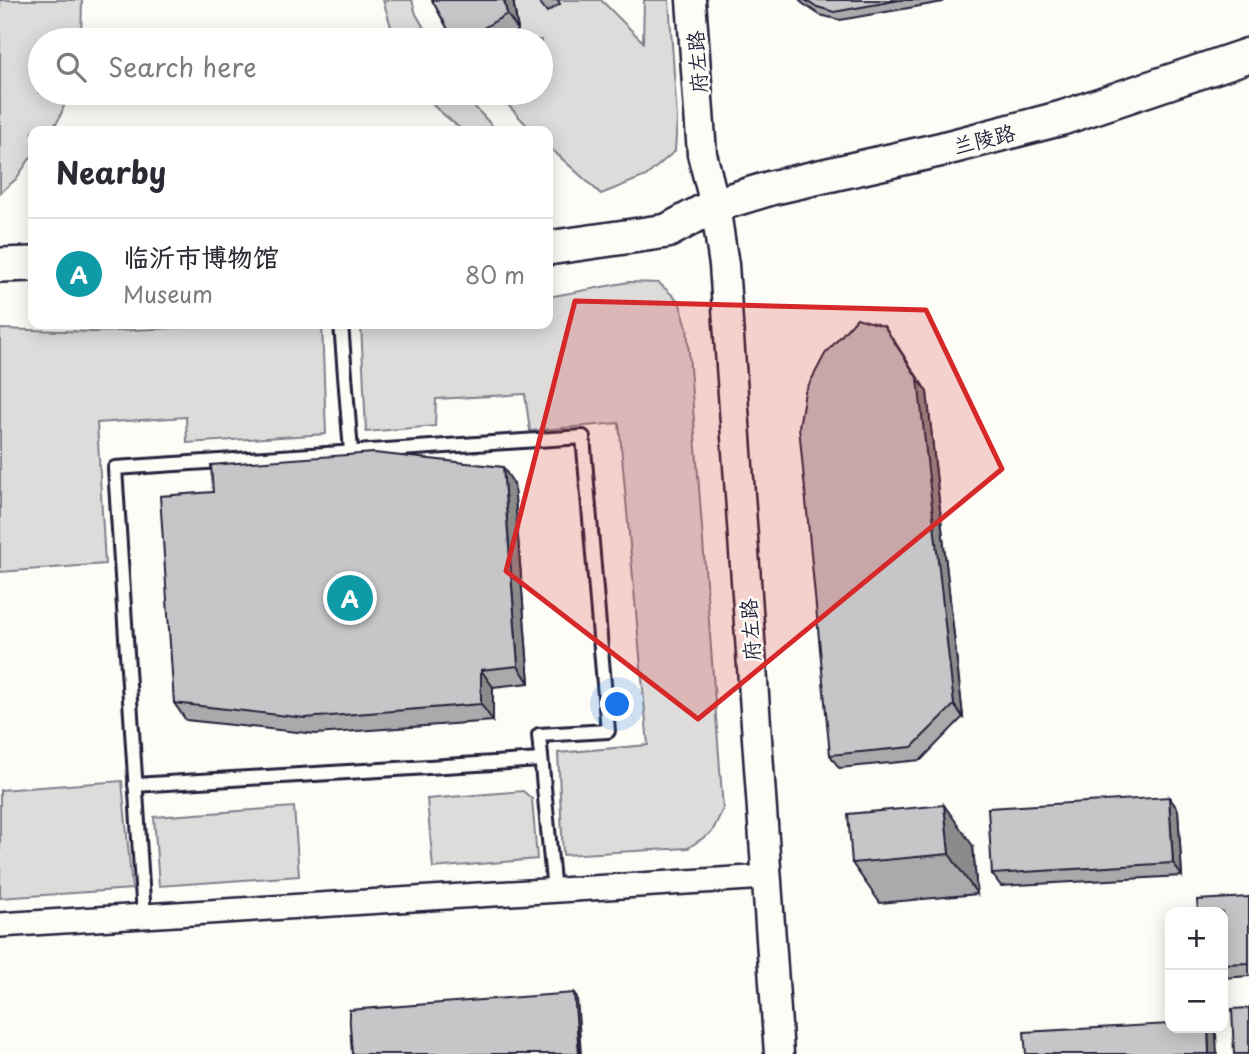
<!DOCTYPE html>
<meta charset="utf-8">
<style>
:root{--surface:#fff;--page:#f7f7f7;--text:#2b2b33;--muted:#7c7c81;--line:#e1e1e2;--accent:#b45309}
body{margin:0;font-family:"Playpen Sans","LXGW WenKai TC",sans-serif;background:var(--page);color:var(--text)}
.controls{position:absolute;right:21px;bottom:21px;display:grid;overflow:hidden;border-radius:14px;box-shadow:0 4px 18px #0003}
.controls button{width:63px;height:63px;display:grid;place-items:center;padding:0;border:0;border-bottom:2px solid var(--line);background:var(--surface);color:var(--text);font:35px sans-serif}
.you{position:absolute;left:618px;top:705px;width:24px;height:24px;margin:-18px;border:5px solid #fff;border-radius:50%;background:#1a73e8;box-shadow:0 0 0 10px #1a73e833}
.badge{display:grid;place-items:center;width:46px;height:46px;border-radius:50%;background:var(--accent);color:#fff;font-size:23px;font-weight:700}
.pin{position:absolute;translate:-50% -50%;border:4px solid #fff;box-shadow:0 2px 7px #0006}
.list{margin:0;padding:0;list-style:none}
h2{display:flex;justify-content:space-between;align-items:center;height:91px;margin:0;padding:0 28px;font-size:30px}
h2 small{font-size:23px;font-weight:400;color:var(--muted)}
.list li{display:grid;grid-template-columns:46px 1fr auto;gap:21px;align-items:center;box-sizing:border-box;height:112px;padding:0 28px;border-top:2px solid var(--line)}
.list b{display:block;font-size:26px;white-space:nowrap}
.list p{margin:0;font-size:23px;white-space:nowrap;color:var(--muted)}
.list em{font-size:23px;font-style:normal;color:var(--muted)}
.icon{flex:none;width:38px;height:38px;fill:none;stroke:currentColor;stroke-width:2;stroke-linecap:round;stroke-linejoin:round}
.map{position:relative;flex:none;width:1249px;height:1054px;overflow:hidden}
.search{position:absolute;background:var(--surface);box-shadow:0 4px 18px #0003;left:28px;top:28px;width:525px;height:77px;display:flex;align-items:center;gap:18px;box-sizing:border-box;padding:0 24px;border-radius:38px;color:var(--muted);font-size:26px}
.panel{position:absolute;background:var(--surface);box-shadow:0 4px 18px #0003;left:28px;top:126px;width:525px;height:203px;border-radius:14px}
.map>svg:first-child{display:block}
.green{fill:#dddcdb;stroke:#807f8b;stroke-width:2}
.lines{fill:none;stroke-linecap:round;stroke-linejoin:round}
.service-casing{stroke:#22223b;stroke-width:18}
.minor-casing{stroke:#22223b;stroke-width:28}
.tertiary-casing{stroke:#22223b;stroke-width:33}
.secondary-casing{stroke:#22223b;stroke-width:38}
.service{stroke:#fdfcf7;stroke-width:12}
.minor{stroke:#fdfcf7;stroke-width:23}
.tertiary{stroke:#fdfcf7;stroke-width:28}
.secondary{stroke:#fdfcf7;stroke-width:33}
.wall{fill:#aaaaac;stroke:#22223b;stroke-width:2}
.shaded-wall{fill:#8b8b8c;stroke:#22223b;stroke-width:2}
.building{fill:#c6c6c8;stroke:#22223b;stroke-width:2}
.marked{fill:#d62828;fill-opacity:0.2;stroke:#d62828;stroke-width:5;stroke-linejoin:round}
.labels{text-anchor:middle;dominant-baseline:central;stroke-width:5;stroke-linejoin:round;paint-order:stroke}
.street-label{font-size:21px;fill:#22223b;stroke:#fdfcf7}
</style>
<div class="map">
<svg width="1249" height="1054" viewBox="0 0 1249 1054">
<rect width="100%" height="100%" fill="#fdfcf7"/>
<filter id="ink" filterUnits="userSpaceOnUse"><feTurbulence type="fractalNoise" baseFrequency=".0143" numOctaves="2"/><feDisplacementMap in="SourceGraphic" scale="14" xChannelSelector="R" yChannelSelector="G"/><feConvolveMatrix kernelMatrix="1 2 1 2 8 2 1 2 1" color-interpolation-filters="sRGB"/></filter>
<g filter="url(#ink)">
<g class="green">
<polygon points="0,0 82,0 81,40 40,40 40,93 69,93 59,119 50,131 33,131 33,154 16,179 0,193"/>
<polygon points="383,0 412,0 416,14 431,40 395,40"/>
<polygon points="513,0 601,0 643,42 644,0 669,0 677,118 675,151 646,176 601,194 548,146 548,131 532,131 497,93 541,93 541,40 502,40 518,30"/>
<polygon points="426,93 462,93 497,131 463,131 435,107"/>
<polygon points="629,282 659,283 679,301 687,327 723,809 712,832 688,848 563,855 558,753 648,745 619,423 530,431 525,394 436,399 435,426 366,432 361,324 548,324 548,297"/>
<polygon points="253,324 322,324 326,434 187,443 186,417 97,423 105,564 0,572 0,329 94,332"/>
<polygon points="122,781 132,889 0,898 0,790"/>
<polygon points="523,791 532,799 537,859 433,868 427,799"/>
<polygon points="294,807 299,876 159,886 154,817"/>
</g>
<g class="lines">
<g class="service-casing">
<g id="service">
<polyline points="341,324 351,452"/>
<polyline points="135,785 541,760"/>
<polyline points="144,916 115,468 583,437 608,731 539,735 554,892"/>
</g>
</g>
<g class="minor-casing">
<polyline id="minor" points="0,925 766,877"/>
</g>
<g class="tertiary-casing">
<polyline id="tertiary" points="691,0 702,154 715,205 724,265 779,1054"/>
</g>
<g class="secondary-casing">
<g id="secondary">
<polyline points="548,248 667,231 715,205 771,188 943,149 1062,118 1249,55"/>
<polyline points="0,265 33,264"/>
</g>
</g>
<use href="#service" class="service"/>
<use href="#minor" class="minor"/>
<use href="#tertiary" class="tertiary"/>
<use href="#secondary" class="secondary"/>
</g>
<g class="wall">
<polygon points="432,0 513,0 518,30 502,40 454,40"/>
<polygon points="538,0 558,0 560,4 547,12"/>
<polygon points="800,0 945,0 943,2 840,20 820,15 802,3"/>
<polygon points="893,339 927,392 963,717 921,760 839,768 830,755"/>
<polygon points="514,484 529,683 493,687 493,721 316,734 186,720 174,703 213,492"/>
<polygon points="1169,797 1178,810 1182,876 1001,886 992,874"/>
<polygon points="973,846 977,894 880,903 852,863"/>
<polygon points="1249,897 1249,976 1223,978 1223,912"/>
</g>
<g class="shaded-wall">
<polygon points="504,0 513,0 518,30 507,14"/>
<polygon points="884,326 927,392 963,717 954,705"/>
<polygon points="503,467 514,484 529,683 518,666"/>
<polygon points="481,670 493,687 493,721 481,704"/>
<polygon points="1169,797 1178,810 1182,876 1173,863"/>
<polygon points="944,805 973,846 977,894 949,854"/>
<polygon points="574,993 577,997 581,1054 579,1054"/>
<polygon points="1208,1028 1212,1028 1216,1034 1217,1054 1209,1054"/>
</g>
<g class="building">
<polygon points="432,0 504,0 507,14 463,40 454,40"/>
<polygon points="805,0 900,0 834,12 814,6"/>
<polygon points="857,318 884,326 918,379 954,705 912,747 830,755 799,427 805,392 825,354"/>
<polygon points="374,453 503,467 518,666 481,670 481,704 305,718 174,703 160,496 213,492 211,465"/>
<polygon points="1169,797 1173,863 992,874 988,808"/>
<polygon points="944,805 949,854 852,863 848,814"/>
<polygon points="1249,897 1249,963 1223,964 1223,912 1198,912 1197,900"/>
<polygon points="574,993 579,1054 352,1054 349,1010"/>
<polygon points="1249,1008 1249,1054 1234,1054 1232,1009"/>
<polygon points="1170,1024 1170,1028 1208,1028 1209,1054 1026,1054 1024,1032"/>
</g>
</g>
<path class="marked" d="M575,301L926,310L1002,469L698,719L506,571Z"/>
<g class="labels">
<g class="street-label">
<text transform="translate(696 62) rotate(-94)">府左路</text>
<text transform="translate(984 138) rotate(-14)">兰陵路</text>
<text transform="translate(749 630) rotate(-94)">府左路</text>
</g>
</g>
</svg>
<div class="controls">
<button>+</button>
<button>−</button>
</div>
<div class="you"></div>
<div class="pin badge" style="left:350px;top:598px;background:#0f9aa8">A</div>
<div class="search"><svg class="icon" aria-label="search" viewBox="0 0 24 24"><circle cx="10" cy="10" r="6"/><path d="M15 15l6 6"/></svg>Search here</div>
<section class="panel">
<h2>Nearby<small></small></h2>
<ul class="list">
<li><span class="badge" style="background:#0f9aa8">A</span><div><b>临沂市博物馆</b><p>Museum</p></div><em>80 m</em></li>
</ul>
</section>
</div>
